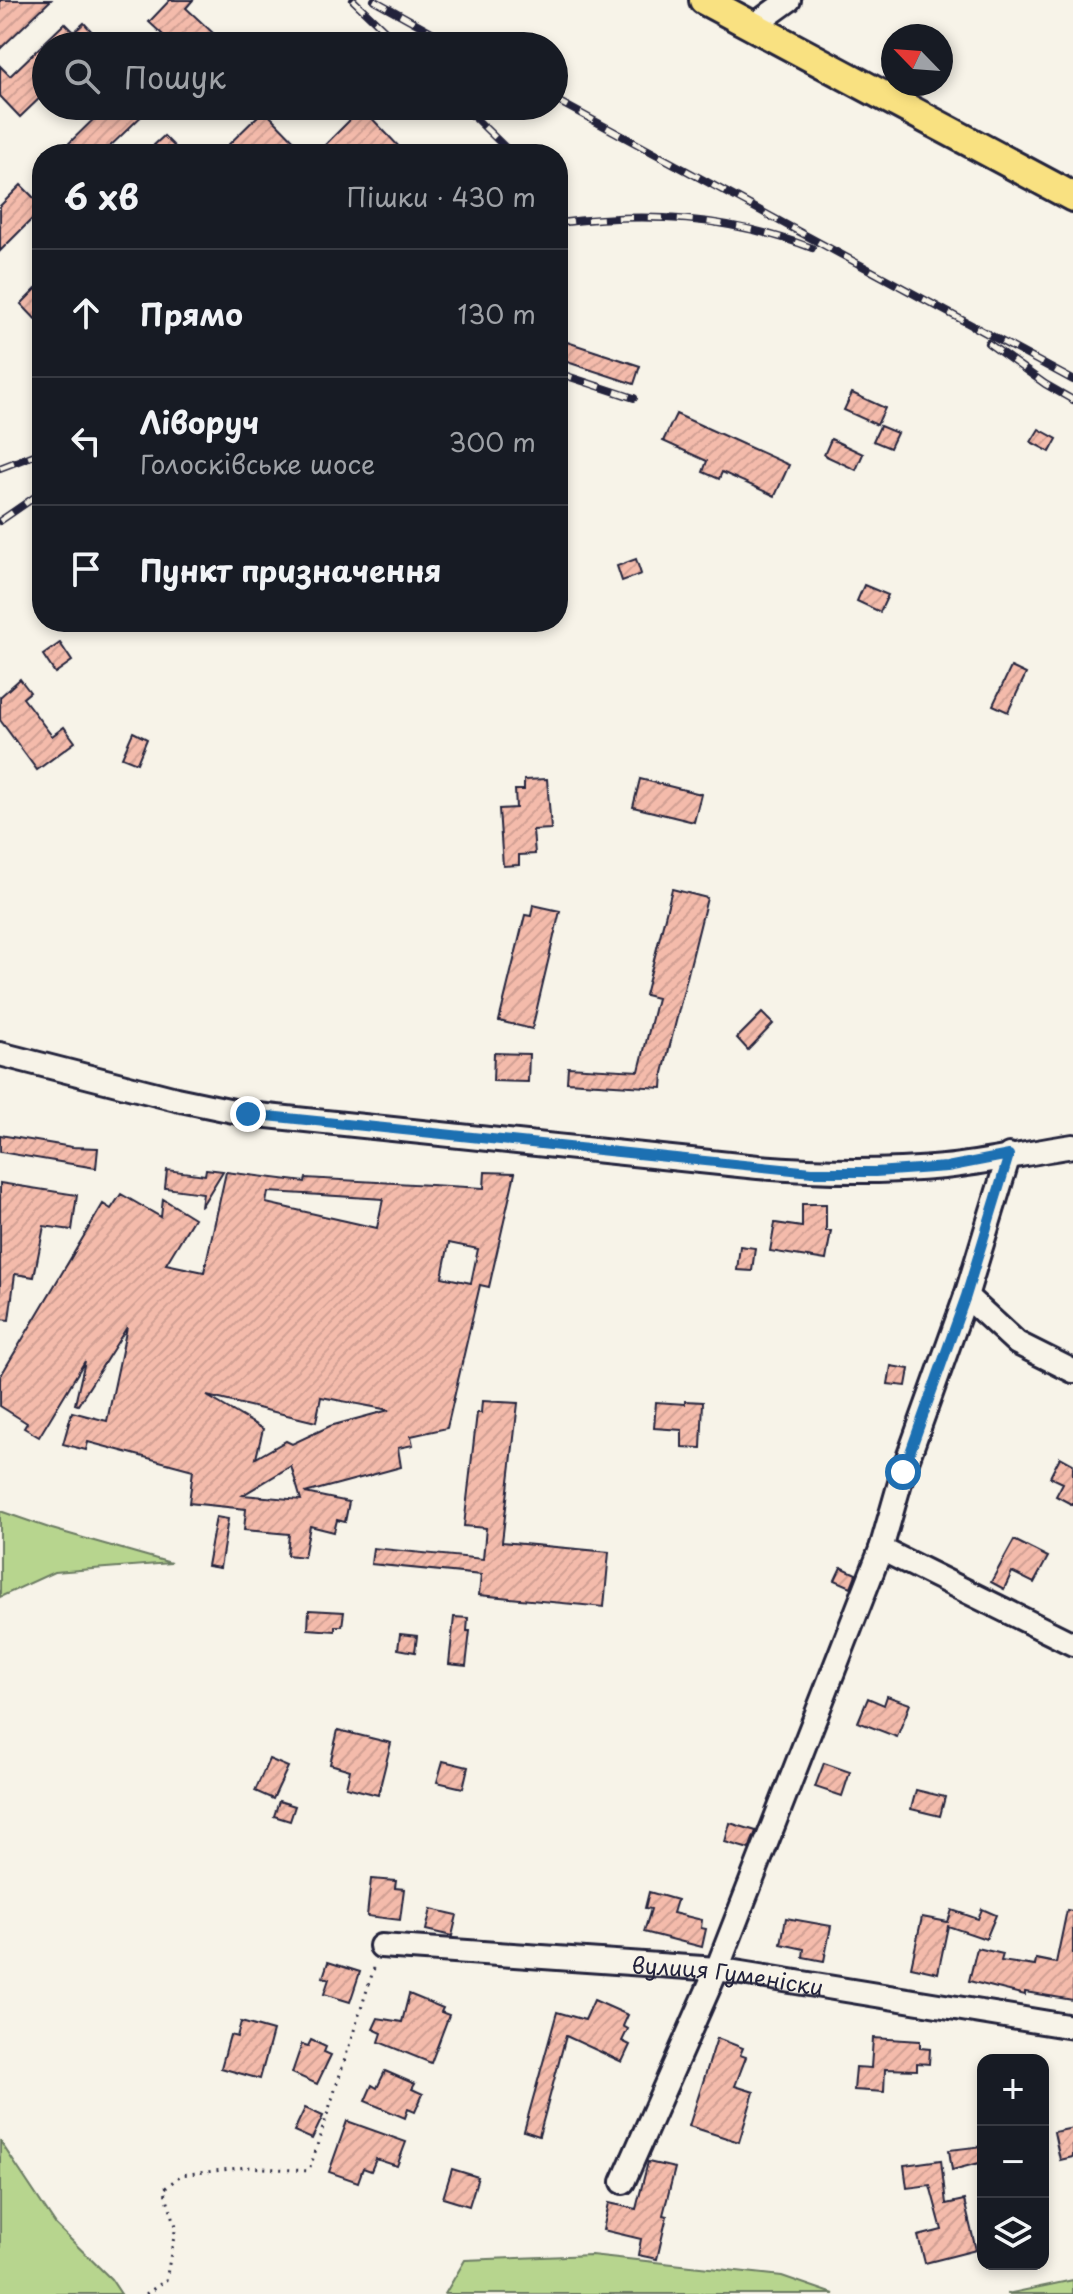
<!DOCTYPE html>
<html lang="uk">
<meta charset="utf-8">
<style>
:root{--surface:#171b24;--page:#242831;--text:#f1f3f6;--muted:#9ea1a6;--line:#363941}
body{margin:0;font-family:"Playpen Sans",sans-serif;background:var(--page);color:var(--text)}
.controls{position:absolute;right:24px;bottom:24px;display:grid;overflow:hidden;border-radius:16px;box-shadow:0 4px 12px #0003}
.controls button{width:72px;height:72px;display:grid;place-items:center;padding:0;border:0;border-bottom:2px solid var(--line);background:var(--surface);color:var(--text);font:40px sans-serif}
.compass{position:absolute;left:881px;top:24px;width:72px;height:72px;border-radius:50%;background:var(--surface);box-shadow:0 4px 12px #0003;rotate:295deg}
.stop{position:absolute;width:24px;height:24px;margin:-18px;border:6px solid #1f6fb2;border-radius:50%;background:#fff}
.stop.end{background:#1f6fb2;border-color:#fff;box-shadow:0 2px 8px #0008}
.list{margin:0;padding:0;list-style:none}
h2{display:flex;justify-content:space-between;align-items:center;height:104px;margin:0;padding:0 32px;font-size:34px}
h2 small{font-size:26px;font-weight:400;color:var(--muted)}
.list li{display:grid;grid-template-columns:52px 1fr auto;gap:24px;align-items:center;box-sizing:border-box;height:128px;padding:0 32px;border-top:2px solid var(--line)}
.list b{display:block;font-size:30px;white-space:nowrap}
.list p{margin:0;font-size:26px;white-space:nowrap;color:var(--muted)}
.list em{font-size:26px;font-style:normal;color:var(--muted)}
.icon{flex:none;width:44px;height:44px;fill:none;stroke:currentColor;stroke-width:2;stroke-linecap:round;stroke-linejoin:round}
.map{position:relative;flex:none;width:1073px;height:2294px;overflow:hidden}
.search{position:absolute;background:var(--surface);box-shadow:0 4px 12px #0003;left:32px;top:32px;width:536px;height:88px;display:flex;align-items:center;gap:20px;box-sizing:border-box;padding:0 28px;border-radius:44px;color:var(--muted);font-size:30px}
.panel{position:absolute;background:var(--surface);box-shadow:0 4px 12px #0003;left:32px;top:144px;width:536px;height:488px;border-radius:32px}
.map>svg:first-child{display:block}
.green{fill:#b7d58e;stroke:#6c7c64;stroke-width:2}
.building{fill:url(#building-hatch);stroke:#22223b;stroke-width:2;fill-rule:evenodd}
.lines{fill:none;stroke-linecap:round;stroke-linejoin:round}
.minor-casing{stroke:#22223b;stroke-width:28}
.major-casing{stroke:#22223b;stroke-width:34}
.path{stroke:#22223b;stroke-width:3;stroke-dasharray:2 6;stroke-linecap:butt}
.minor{stroke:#f7f3e8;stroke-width:22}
.major{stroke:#f9e181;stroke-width:28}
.rail-casing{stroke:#22223b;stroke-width:8}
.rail{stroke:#f7f3e8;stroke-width:5;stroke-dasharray:15;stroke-linecap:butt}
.route{stroke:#1f6fb2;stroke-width:10}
.labels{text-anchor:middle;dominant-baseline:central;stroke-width:6;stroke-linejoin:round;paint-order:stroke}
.street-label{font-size:22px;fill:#22223b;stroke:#f7f3e8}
</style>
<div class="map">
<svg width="1073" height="2294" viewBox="0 0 1073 2294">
<defs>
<pattern id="building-hatch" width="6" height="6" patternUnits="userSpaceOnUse" patternTransform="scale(2)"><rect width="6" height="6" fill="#f4bbab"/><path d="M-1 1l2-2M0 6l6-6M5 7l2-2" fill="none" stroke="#d1a094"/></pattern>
</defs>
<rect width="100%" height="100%" fill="#f7f3e8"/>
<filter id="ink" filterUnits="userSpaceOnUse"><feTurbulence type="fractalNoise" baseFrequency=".0125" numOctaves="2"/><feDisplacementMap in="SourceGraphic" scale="16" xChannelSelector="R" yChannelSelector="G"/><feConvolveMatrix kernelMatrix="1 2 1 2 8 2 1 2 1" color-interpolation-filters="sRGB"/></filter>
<g filter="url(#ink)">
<g class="green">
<polygon points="0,1511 52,1529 171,1563 54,1572 0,1597"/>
<polygon points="0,2141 56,2225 111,2279 121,2294 0,2294"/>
<polygon points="591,2255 782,2276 834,2294 445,2294 465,2260"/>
<polygon points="1073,2280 1073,2294 1007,2294"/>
</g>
<g class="building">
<polygon points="0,0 51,0 0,49"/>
<polygon points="170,0 193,0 186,8 227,46 175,46 149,22"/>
<polygon points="65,23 74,32 84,23 94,34 84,43 87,46 46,46 46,92 20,117 0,96 0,66 10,76"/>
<polygon points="107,106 152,106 102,154 58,154"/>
<polygon points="362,108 406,154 316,154"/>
<polygon points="264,110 307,154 219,154"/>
<polygon points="164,136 182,154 163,154 154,145"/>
<polygon points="21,185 42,206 42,209 0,251 0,206"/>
<polygon points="42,283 42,326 21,304"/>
<polygon points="558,339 640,366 634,384 558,359"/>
<polygon points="852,393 885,408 877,425 844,410"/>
<polygon points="676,414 789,465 775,496 722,472 719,479 703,472 707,461 663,441"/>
<polygon points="880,426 897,433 890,448 873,441"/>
<polygon points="1039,429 1057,439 1050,452 1031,442"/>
<polygon points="831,439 863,454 856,470 824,455"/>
<polygon points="636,559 641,574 622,581 617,566"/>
<polygon points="864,585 888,595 880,612 857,601"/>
<polygon points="60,643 72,661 55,673 43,655"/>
<polygon points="1011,667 1026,674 1008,712 993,705"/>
<polygon points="20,679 30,692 23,698 52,736 64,727 75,742 37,770 0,720 0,697"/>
<polygon points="133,732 147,739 137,763 122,757"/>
<polygon points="547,779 551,829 533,830 535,854 519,855 519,865 503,866 499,809 516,808 515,790 524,790 524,780"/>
<polygon points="640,779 701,794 694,822 633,807"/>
<polygon points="672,889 707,898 663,1073 662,1088 567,1082 568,1067 639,1071 657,998 645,995"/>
<polygon points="533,905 560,911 532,1029 499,1021 525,915 531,916"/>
<polygon points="762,1013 773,1024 748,1050 737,1038"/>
<polygon points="494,1053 529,1054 528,1082 493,1081"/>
<polygon points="0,1135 72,1147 98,1148 96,1168 0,1152"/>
<polygon points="206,1169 223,1171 201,1207 203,1193 165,1188 167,1170 205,1175"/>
<path d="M226,1172L305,1182L306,1178L484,1188L485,1172L515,1173L489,1287L480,1285L447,1428L411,1436L413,1445L398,1448L401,1467L305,1493L349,1502L345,1522L337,1520L334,1532L310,1526L304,1557L287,1555L289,1534L244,1530L246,1509L189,1503L193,1470L88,1442L86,1450L63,1444L72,1412L107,1421L127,1327L78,1405L75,1404L85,1361L39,1437L24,1428L27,1423L0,1406V1377L103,1204L111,1209L121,1194L161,1217L163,1199L194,1218L166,1264L204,1272ZM268,1192L305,1194L383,1199L377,1228L266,1203ZM449,1243L478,1249L471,1283L442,1277ZM207,1396L316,1422L321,1397L389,1410L330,1426L292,1444L286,1441L256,1458L263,1429ZM291,1466L301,1500L243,1495Z"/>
<polygon points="0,1183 77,1195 72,1230 44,1226 34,1277 15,1274 9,1320 0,1319"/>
<polygon points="802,1204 826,1204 826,1231 831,1231 826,1260 770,1251 775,1223 802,1227"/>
<polygon points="740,1246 755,1248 752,1271 737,1270"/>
<polygon points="891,1366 909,1369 906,1386 888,1384"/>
<polygon points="482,1401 518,1403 502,1542 609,1552 604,1607 479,1595 481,1575 371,1564 373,1548 483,1559 486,1528 464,1526 477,1413 481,1413"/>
<polygon points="685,1401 703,1402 701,1448 682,1447 682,1430 654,1428 656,1402 685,1404"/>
<polygon points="1060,1457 1073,1464 1073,1505 1056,1496 1063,1483 1050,1477"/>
<polygon points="216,1517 228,1519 220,1568 207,1566"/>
<polygon points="1014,1540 1048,1557 1034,1583 1012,1572 1004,1589 991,1582"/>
<polygon points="841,1567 856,1574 851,1587 835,1580"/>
<polygon points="309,1610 344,1612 342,1626 335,1626 335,1631 308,1629"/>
<polygon points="454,1617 468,1618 467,1631 470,1631 466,1666 449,1664"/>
<polygon points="400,1634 417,1636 415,1652 398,1649"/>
<polygon points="887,1696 910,1704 897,1737 858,1722 868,1698 884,1705"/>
<polygon points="338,1730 391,1743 378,1795 346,1787 350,1770 330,1764"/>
<polygon points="269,1759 288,1767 273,1799 255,1791"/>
<polygon points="443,1761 468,1767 463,1788 437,1782"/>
<polygon points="824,1763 850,1772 842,1796 815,1787"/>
<polygon points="916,1790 945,1797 940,1816 911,1809"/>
<polygon points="279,1801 295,1806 290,1821 274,1816"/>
<polygon points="730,1823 756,1831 749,1849 725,1842"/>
<polygon points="371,1879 396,1881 395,1888 404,1889 400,1920 367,1916"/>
<polygon points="649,1892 677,1900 673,1913 702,1920 701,1928 706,1929 702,1947 644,1932 651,1909 645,1908"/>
<polygon points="431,1909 457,1915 452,1936 426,1930"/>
<polygon points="982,1909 996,1915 986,1939 948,1926 938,1973 911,1967 922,1917 948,1922 952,1910 978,1919"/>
<polygon points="1067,1910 1073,1911 1073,2000 1025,1992 1025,1995 969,1981 977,1948 1003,1954 1001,1961 1035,1966 1036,1959 1056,1963"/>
<polygon points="786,1918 831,1926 824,1961 803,1957 804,1949 781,1944"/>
<polygon points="328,1962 360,1972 350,2002 324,1994 329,1979 323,1977"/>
<polygon points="409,1994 443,2008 441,2012 449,2015 431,2063 379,2042 382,2033 373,2029 378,2018 402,2022"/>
<polygon points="594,2000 628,2015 623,2026 628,2029 622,2041 630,2045 622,2062 566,2036 539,2136 524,2131 557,2012 585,2020"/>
<polygon points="241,2022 273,2031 260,2079 221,2068 230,2035 237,2037"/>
<polygon points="717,2038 743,2048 740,2055 746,2057 735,2086 754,2092 739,2142 689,2126"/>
<polygon points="873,2038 920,2041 920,2048 930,2049 929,2064 917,2063 917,2070 885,2069 884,2092 854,2090 856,2067 871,2068"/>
<polygon points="311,2040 326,2047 324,2052 331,2055 317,2084 292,2073 302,2044 308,2046"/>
<polygon points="385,2071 415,2084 412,2089 423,2094 415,2112 408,2109 405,2118 365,2101 372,2085 377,2088"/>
<polygon points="305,2108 323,2116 312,2139 294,2131"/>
<polygon points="347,2121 406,2142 397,2166 376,2159 371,2171 363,2168 358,2182 329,2172"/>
<polygon points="1073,2128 1073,2157 1060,2160 1054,2132"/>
<polygon points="983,2146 983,2162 952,2170 949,2150"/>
<polygon points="941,2160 946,2204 964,2200 976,2250 925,2263 918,2236 942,2230 930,2185 907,2188 904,2165"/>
<polygon points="648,2162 675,2168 663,2215 667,2216 657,2259 638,2255 641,2239 603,2230 609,2203 636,2209"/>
<polygon points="452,2169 478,2177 469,2206 443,2198"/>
</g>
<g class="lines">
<g class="minor-casing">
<g id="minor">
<polyline points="753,26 789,0"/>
<path d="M0,1054L176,1099L248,1114L758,1167C820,1172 882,1173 944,1167C986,1163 1031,1152 1073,1146"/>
<polyline points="966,1296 1017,1343 1073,1371"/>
<polyline points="881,1549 1073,1644"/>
<path id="s1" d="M381,1946L717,1969L1073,2027"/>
<polyline points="623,2182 717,1969 881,1549 903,1472 966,1296 1009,1155"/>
</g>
</g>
<g class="major-casing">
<polyline id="major" points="704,0 1073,197"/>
</g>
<polyline class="path" points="146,2294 166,2280 176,2226 164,2189 181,2175 247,2167 309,2171 375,1965"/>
<use href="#minor" class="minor"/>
<use href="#major" class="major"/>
<g class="rail-casing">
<g id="rail">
<polyline points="353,0 401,46"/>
<polyline points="374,0 457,46"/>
<polyline points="554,99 1073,380"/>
<polyline points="463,106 512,154"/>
<path d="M558,223C647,212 727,216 812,248"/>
<polyline points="988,343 1045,384 1073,400"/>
<polyline points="558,373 634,398"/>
<polyline points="0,468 42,452"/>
<polyline points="0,521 42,492"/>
</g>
</g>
<use href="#rail" class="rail"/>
</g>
</g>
<g class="lines" filter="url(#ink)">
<polyline class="route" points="248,1114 812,1172 875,1172 947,1167 1009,1155 966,1296 903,1472"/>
</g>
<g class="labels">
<g class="street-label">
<text stroke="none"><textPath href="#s1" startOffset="348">вулиця Гуменіски</textPath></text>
</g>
</g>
</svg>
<div class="controls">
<button>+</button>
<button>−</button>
<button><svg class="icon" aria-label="layers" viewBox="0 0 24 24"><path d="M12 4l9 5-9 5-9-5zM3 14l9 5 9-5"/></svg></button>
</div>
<svg class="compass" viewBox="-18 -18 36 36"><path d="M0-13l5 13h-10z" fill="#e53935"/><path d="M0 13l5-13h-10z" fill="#9ea1a6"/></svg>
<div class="stop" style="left:903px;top:1472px"></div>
<div class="stop end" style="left:248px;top:1114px"></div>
<div class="search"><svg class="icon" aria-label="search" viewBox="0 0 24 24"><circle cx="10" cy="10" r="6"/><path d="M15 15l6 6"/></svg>Пошук</div>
<section class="panel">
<h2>6 хв<small>Пішки · 430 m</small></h2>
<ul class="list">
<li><svg class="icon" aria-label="ahead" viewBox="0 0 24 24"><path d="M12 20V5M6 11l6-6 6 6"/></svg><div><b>Прямо</b></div><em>130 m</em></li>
<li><svg class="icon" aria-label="left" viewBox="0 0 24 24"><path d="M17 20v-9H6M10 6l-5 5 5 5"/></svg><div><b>Ліворуч</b><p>Голосківське шосе</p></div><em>300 m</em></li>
<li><svg class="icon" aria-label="arrive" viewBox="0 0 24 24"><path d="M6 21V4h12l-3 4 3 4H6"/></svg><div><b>Пункт призначення</b></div></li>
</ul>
</section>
</div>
